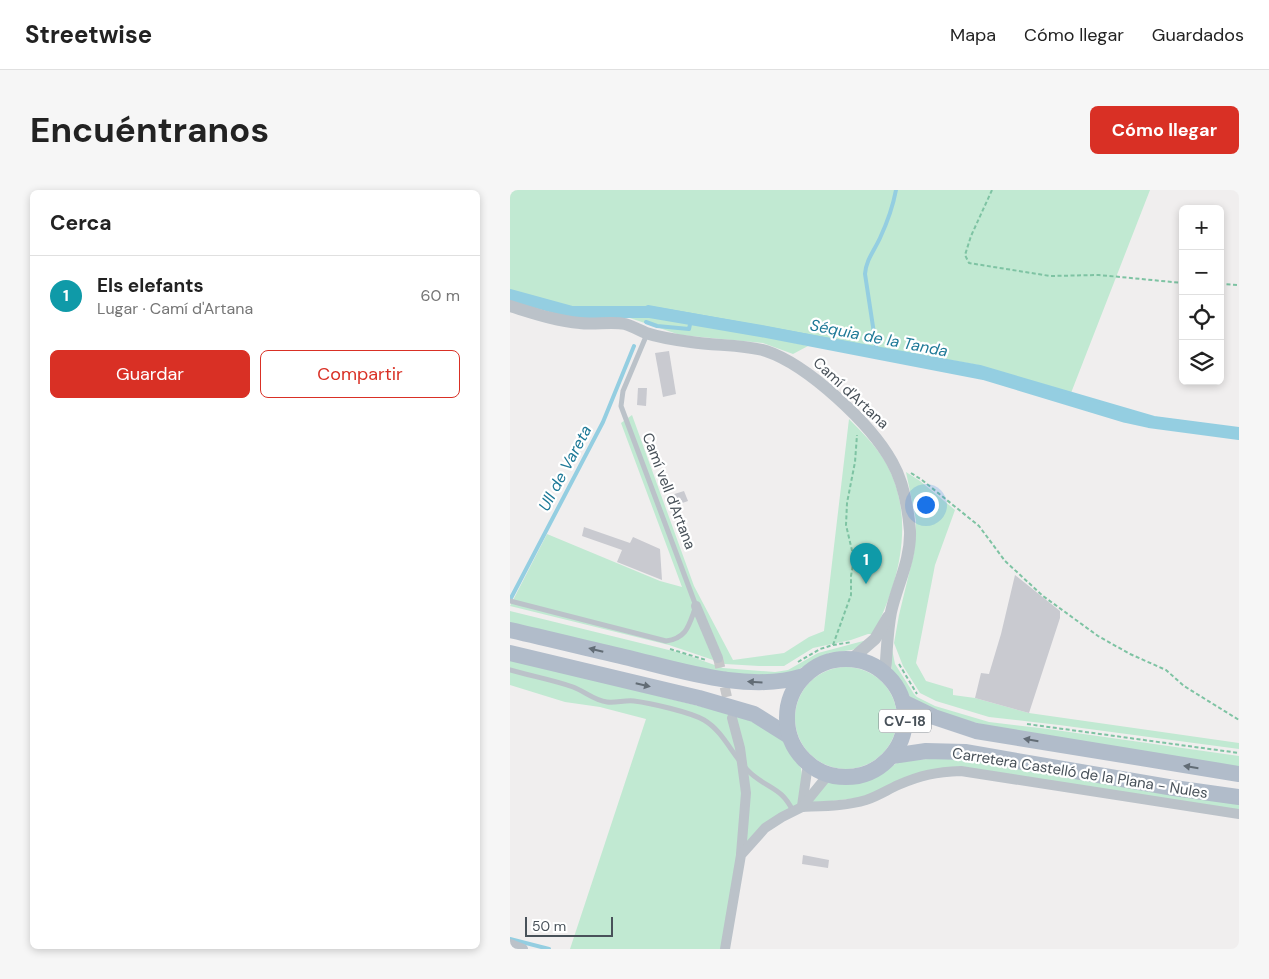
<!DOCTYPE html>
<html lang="es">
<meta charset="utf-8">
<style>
:root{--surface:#fff;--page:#f6f6f6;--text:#222;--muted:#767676;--line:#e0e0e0;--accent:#d93025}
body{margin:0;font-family:"DM Sans",sans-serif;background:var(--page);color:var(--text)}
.controls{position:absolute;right:15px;top:15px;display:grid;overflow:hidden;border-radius:8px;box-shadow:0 2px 8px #0003}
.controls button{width:45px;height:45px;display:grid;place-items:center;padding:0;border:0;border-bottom:1px solid var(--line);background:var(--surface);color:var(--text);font:25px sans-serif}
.scale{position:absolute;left:15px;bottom:12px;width:88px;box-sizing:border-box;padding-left:5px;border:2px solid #485159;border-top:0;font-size:14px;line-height:18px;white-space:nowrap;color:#485159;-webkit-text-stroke:4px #fff;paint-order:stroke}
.you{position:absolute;left:415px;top:314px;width:18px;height:18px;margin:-12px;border:4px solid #fff;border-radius:50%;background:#1a73e8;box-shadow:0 0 0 8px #1a73e833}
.badge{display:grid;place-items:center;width:32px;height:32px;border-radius:50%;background:var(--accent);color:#fff;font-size:16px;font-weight:700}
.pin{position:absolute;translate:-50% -41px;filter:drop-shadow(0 1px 2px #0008)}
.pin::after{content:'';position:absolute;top:26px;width:18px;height:15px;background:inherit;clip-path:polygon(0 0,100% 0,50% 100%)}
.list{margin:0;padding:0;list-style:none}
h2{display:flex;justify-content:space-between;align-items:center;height:65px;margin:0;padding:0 20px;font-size:21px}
h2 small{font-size:16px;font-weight:400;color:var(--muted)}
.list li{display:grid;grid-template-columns:32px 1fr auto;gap:15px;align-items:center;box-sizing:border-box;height:80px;padding:0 20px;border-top:1px solid var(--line)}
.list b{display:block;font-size:19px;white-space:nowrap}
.list p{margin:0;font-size:16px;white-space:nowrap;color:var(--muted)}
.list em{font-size:16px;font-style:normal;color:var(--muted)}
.actions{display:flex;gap:10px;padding:15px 20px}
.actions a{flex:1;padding:11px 0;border:1px solid var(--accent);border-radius:8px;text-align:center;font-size:18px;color:var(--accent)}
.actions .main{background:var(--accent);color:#fff}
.icon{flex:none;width:28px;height:28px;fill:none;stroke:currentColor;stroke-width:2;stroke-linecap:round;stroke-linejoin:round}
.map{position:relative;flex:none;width:729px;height:759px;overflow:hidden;border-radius:8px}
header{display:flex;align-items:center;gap:30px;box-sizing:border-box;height:70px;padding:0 25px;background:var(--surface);border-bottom:1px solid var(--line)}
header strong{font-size:24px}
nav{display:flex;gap:28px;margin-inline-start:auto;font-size:18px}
.intro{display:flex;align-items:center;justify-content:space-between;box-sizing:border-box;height:120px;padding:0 30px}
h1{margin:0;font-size:35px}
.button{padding:12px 22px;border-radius:8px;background:var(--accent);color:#fff;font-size:18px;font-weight:700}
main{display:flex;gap:30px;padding:0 30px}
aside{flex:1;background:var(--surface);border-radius:8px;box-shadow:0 2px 8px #0003}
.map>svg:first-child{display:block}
.green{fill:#c1e9d2}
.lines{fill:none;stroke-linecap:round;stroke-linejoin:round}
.stream{stroke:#94cee1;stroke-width:4}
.canal{stroke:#94cee1;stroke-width:12}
.building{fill:#c9cad0}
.minor-tunnel{stroke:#c6c7c9;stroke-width:10;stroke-dasharray:10 5;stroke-linecap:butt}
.path{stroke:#7ec3a3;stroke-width:2;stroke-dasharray:4 2.5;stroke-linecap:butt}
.service{stroke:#bbc2c9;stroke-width:5}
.minor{stroke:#bbc2c9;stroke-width:10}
.tertiary{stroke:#bbc2c9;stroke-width:12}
.primary{stroke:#b1bcca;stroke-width:16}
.oneway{fill:#626c75}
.labels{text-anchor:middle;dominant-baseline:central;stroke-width:4.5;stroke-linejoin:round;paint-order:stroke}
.shield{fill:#fff;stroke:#7f858b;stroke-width:1}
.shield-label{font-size:14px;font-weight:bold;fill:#485159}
.street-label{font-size:15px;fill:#485159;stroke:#fff}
.water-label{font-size:16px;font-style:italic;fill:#1d7997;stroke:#fff}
</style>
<header>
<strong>Streetwise</strong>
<nav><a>Mapa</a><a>Cómo llegar</a><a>Guardados</a></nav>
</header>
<div class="intro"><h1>Encuéntranos</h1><a class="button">Cómo llegar</a></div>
<main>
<aside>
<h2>Cerca<small></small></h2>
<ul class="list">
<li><span class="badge" style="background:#0f9aa8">1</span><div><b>Els elefants</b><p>Lugar · Camí d'Artana</p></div><em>60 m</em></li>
</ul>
<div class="actions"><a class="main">Guardar</a><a>Compartir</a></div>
</aside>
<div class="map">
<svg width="729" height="759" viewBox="0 0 729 759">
<rect width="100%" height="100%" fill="#f0eeee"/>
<g class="green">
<polygon points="0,0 640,0 561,203 468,175 136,116 129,118 69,119 53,117 0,102"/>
<path d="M114,126C175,127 238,142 298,156L283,164L253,153L170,145Z"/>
<path d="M122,225L184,396L223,470L274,463L299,447L314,441L339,229C352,242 366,256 376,273C406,327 390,392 363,444H358L341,450L303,458L274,476H249L215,474L159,455L0,416L37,344L150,391L172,397L111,233Z"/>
<polygon points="396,282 410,291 445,320 425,375 406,473 416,491 443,499 443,505 465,508 519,523 729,553 729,559 549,535 479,527 426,511 410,503 393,476 384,453 389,425 404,363 406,330"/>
<polygon points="0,421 171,463 213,478 238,480 265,482 278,480 308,463 357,450 349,457 342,460 319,463 287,480 265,487 202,482 0,433"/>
<polygon points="382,459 385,474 404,504 407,507 425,516 479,532 538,539 729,566 729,578 489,539 433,524 400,507 390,489 382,480 381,473"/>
<polygon points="0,469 229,526 259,539 274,552 281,565 291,578 292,586 288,615 235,654 234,602 229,666 212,759 60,759 136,529 90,517 55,512 0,495"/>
<circle cx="336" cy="528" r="51"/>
<polygon points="442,568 729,614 729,623 451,579 354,607 299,614 315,592 340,594 365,587 387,573 397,570"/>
</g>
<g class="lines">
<g class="stream">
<polyline points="135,123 136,118 138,117 470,177 644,228 729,239"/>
<polyline points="136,132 147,136 179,139 181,130"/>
<path d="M367,163L355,84C356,70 364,61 370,48C377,33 383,16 386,0"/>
<polyline points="1,408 93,232 124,156"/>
<polyline points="0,749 39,759"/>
</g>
<polyline class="canal" points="0,105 62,122 140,122 251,141 474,184 616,227 639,232 729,244"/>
</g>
<g class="building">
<polygon points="159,161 166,204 153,207 145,163"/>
<polygon points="128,198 137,198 136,216 127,215"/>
<polygon points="174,301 178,311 161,317 158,306"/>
<polygon points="74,337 120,353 123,347 150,359 152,390 107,372 112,360 72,346"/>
<polygon points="505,385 550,421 550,428 519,523 465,508 471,483 479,484 491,444"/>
<polygon points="293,665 319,670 318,678 292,674"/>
</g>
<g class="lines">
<polyline class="minor-tunnel" points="208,468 220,520"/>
<g class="path">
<polyline points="482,0 461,46 455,65 459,73 540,86 589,85 673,93"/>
<polyline points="710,94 729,95"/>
<polyline points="401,283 412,290 469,336 495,371 533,406 588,446 620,464 656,480 674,496 729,530"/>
<polyline points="323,455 341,405 341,386 344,369 336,335 337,313 345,272 347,245"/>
<polyline points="160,459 196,470"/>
<polyline points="288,472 310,459 323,455 342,452"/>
<polyline points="389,474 407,504"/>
<polyline points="517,534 729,563"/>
</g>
<g class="service">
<path d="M0,411L156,451C178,448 179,434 186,416L111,216L113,201L137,144"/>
<path d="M0,480C21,486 43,490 63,497C74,501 85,511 97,512C106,513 115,510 124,511C140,513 180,522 194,530C216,543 224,571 244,586C262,600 272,599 283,621"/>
</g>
<g class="minor">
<polyline points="186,416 208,468"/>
<polyline points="222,528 230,558 236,603 231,664"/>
<polyline points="292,616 298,574"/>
<path d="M292,617C313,616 336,616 356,610C368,606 377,600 388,595C411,585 426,582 451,581L729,624"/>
<polyline points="0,754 13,759"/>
<polyline points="215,759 231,665 255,638 272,627 292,617 318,585"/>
</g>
<g class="tertiary">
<path d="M0,116C23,123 46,131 70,133C84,135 102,131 115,134C122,136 129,140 136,143C151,148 166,150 181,152C206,156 232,154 256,161C298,175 361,234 382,272C394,293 398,317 400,341C401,370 387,395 381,422C377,442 377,463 375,482"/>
<polyline points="343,468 365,449 378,427"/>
</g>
<g class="primary">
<path d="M0,440C40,449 80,459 119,468C172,481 240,503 293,486"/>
<polyline points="0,463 189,508 244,524 279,546"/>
<circle cx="336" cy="528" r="59"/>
<polyline points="393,512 424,527 466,541 729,584"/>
<polyline points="382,566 416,561 455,562 664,598 729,607"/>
</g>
</g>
<defs><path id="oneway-solid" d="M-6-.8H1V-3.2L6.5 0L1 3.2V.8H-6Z" transform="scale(1.25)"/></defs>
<g class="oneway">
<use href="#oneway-solid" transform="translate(86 460) rotate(-166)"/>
<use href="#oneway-solid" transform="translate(245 492) rotate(-177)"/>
<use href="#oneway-solid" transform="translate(133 495) rotate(13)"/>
<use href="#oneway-solid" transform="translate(521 550) rotate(-170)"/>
<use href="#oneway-solid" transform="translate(681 577) rotate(-171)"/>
</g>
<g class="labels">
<rect class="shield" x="369" y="519.5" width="52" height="23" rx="4"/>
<g class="shield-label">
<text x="395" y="531">CV-18</text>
</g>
<g class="street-label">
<text transform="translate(341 203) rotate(43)">Camí d'Artana</text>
<text transform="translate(159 301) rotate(69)">Camí vell d'Artana</text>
<text transform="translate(570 583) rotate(9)">Carretera Castelló de la Plana - Nules</text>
</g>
<g class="water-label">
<text transform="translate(369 148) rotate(11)">Séquia de la Tanda</text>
<text transform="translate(55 278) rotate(-62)">Ull de Vareta</text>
</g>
</g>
</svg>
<div class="controls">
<button>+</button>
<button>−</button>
<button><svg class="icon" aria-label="locate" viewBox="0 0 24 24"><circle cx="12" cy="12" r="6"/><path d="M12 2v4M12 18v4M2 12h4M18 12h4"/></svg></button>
<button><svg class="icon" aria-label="layers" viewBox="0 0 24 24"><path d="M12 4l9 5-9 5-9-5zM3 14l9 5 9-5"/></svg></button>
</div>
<div class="scale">50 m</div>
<div class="you"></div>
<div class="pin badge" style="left:356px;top:394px;background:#0f9aa8">1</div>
</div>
</main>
